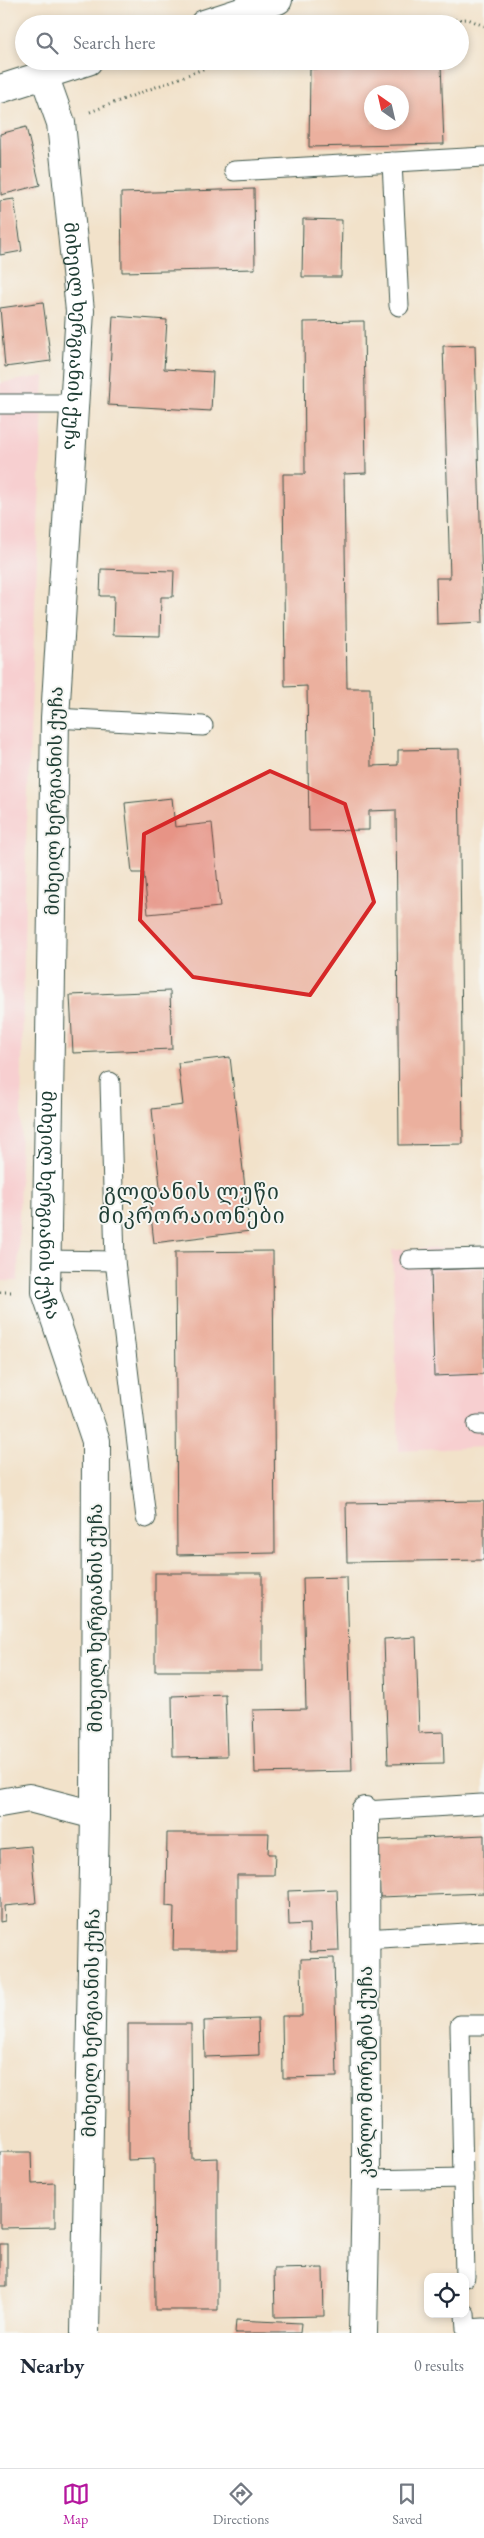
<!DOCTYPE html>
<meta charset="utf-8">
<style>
:root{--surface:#fff;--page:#f6f6f7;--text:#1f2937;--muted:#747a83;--line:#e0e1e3;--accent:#b5179e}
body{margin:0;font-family:"EB Garamond","Noto Serif Georgian",serif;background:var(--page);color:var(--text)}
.controls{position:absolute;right:15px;bottom:15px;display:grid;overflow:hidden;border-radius:10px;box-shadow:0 2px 8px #0003}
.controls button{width:45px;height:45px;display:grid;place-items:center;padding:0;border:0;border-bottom:1px solid var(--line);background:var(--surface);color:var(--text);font:25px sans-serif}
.compass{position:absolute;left:364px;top:85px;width:45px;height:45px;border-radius:50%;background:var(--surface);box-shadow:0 2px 8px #0003;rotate:326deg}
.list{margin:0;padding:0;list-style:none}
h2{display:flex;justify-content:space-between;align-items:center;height:65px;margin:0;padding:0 20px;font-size:21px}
h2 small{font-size:16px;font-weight:400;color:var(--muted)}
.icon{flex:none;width:28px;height:28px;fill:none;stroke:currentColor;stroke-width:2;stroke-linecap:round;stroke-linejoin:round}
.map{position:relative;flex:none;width:484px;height:2333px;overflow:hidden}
.search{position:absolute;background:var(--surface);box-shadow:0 2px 8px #0003;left:15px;right:15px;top:15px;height:55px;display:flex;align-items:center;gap:12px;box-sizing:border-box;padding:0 18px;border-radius:28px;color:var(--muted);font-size:19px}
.sheet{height:135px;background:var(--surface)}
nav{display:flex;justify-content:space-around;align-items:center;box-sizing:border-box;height:70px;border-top:1px solid var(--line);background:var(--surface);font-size:14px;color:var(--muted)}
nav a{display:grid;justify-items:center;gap:2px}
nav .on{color:var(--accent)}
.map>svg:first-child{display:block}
.built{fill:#f7cfd0}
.building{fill:#ebb09e;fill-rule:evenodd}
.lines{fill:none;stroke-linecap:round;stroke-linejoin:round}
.lane-casing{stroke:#3f564a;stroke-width:21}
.street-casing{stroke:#3f564a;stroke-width:30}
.secondary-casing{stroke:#3f564a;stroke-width:30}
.path{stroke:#3f564a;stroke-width:3;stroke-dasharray:1 4;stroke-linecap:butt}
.lane{stroke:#fff;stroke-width:19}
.street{stroke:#fff;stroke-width:28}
.secondary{stroke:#fff;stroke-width:28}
.marked{fill:#d62828;fill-opacity:0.2;stroke:#d62828;stroke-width:4;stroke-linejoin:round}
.labels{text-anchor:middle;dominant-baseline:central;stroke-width:4;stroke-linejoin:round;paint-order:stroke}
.street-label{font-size:19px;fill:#1f3d34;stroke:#f6f6f2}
.quarter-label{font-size:21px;letter-spacing:1px;fill:#1f3d34;stroke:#f6f6f2}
</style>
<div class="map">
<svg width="484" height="2333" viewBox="0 0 484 2333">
<rect width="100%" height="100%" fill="#f6f6f2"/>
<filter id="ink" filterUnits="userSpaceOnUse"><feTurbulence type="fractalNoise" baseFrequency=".02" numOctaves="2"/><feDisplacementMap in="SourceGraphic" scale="10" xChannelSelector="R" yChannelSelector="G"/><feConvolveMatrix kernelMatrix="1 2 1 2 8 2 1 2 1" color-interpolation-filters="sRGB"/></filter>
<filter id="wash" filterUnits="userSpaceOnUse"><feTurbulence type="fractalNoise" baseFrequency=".0096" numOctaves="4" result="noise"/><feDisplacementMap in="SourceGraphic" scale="20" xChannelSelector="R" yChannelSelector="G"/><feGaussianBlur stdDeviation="1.12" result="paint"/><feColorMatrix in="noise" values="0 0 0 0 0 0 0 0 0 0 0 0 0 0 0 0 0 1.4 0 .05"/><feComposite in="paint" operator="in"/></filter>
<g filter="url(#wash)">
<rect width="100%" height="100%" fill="#f2e2ca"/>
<g class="built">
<polygon points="44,376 26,843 18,1281 0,1281 0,383"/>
<polygon points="484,1247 484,1447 399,1451 392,1250"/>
</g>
<g id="blocks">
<g class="building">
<path d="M441,64L444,144L309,147L310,69ZM372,92H402V122H372Z"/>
<polygon points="26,127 40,185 1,195 0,134"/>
<polygon points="254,189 255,269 122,272 121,193"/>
<polygon points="14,199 22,251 0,255 0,201"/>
<polygon points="303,219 342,220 341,277 302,277"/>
<polygon points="43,302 51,361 5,367 0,308"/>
<polygon points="113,316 167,320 164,369 213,372 211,411 108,405"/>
<polygon points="364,321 366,473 344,474 347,688 370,688 371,766 398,765 398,750 459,749 463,1144 399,1145 396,810 369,811 369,830 309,831 307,686 285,687 283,474 305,474 304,322"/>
<polygon points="475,345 483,622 437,624 436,578 450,578 443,346"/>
<polygon points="101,569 174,571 173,597 161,597 160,636 113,635 114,596 100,596"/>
<polygon points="172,798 175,827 212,823 220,907 148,914 144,873 132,873 125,803"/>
<polygon points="170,991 172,1049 73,1053 70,995"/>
<polygon points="230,1057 250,1231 154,1243 149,1197 161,1196 152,1109 183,1105 178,1063"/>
<polygon points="273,1251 275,1553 177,1555 175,1252"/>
<polygon points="484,1268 484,1374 434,1376 431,1270"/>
<polygon points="484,1501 484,1560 347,1562 346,1503"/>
<rect x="155" y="1573" width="107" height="98"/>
<polygon points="347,1577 352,1771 255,1773 253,1710 306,1709 303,1578"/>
<polygon points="416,1637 419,1733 443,1732 444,1763 388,1764 384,1639"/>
<polygon points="225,1694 227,1756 173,1757 172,1696"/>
<polygon points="167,1833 269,1833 268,1854 275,1854 274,1875 237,1875 237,1950 173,1950 174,1907 166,1906"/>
<polygon points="484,1835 484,1893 380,1897 378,1840"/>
<polygon points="31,1846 36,1903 4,1906 5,1921 0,1922 0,1849"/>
<polygon points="337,1889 339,1951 310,1952 309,1924 289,1925 288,1891"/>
<polygon points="334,1958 337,2077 283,2078 282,2016 302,2016 301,1959"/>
<polygon points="258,2019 259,2055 205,2057 204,2021"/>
<polygon points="128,2024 191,2024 192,2159 218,2158 218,2310 155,2310 154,2159 128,2160"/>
<polygon points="0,2152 31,2152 32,2184 55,2183 55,2227 0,2228"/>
<rect x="0" y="2244" width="7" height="42"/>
<polygon points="323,2268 324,2316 275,2317 274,2269"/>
<polygon points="236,2320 301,2323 300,2333 235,2333"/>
</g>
</g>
</g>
<g filter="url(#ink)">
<use href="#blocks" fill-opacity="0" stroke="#3f564a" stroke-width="1"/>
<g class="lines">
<g class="lane-casing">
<g id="lane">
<polyline points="392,162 399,306"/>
<polyline points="234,171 484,157"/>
<polyline points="0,404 74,404"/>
<polyline points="55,718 203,726"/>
<polyline points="110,1082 115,1261 146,1518"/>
<polyline points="46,1260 115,1261"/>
<polyline points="410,1260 484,1258"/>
<polyline points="477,1425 484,1425"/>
<polyline points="365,1811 482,1804"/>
<polyline points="364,1939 484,1932"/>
<polyline points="463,2178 465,2277"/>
<polyline points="366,2180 463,2178 460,2025 484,2025"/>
<polyline points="465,2314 466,2329 484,2328"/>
</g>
</g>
<g class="street-casing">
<g id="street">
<path id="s1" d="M44,75L61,123L80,311L55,718L46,1292L96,1441L95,1815L85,2333"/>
<polyline points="0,1803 29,1798 95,1815"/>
<polyline points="363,2333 366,2180 365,1811"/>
</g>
</g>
<g class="secondary-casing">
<g id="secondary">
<polyline points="204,24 278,0"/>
<polyline points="0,89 88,61"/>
</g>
</g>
<g class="path">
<polyline points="380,24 468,19 484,26"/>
<polyline points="90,112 224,61"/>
<polyline points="0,1292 15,1292"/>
</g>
<use href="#lane" class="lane"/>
<use href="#street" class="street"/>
<use href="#secondary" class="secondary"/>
</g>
</g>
<path class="marked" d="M270,771L345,804L374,902L310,995L193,977L140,920L144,834Z"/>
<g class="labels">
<g class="street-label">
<text stroke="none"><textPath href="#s1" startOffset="265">მიხეილ ხერგიანის ქუჩა</textPath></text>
<text transform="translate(54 801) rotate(-89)">მიხეილ ხერგიანის ქუჩა</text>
<text stroke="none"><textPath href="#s1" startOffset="1135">მიხეილ ხერგიანის ქუჩა</textPath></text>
<text transform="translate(95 1618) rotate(-90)">მიხეილ ხერგიანის ქუჩა</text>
<text transform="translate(91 2023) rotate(-89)">მიხეილ ხერგიანის ქუჩა</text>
<text transform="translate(365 2072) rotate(-90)">კარლო მორეტის ქუჩა</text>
</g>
<g class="quarter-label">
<text x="192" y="1191">გლდანის ლუწი<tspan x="192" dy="24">მიკრორაიონები</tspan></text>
</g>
</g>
</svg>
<div class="controls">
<button><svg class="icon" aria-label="locate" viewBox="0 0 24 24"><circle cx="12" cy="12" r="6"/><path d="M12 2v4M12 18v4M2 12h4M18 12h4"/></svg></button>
</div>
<svg class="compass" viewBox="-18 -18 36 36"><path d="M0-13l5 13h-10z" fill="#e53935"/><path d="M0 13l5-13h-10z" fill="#747a83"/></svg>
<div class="search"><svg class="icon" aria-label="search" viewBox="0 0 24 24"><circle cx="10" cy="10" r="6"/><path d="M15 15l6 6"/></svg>Search here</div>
</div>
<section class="sheet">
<h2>Nearby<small>0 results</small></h2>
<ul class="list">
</ul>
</section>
<nav>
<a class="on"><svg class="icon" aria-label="map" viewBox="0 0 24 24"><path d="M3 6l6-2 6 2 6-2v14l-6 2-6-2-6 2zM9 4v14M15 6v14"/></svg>Map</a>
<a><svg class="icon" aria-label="directions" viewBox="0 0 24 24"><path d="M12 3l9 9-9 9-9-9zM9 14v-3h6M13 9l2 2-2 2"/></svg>Directions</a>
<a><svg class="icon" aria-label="saved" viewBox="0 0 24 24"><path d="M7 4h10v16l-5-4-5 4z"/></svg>Saved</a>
</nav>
